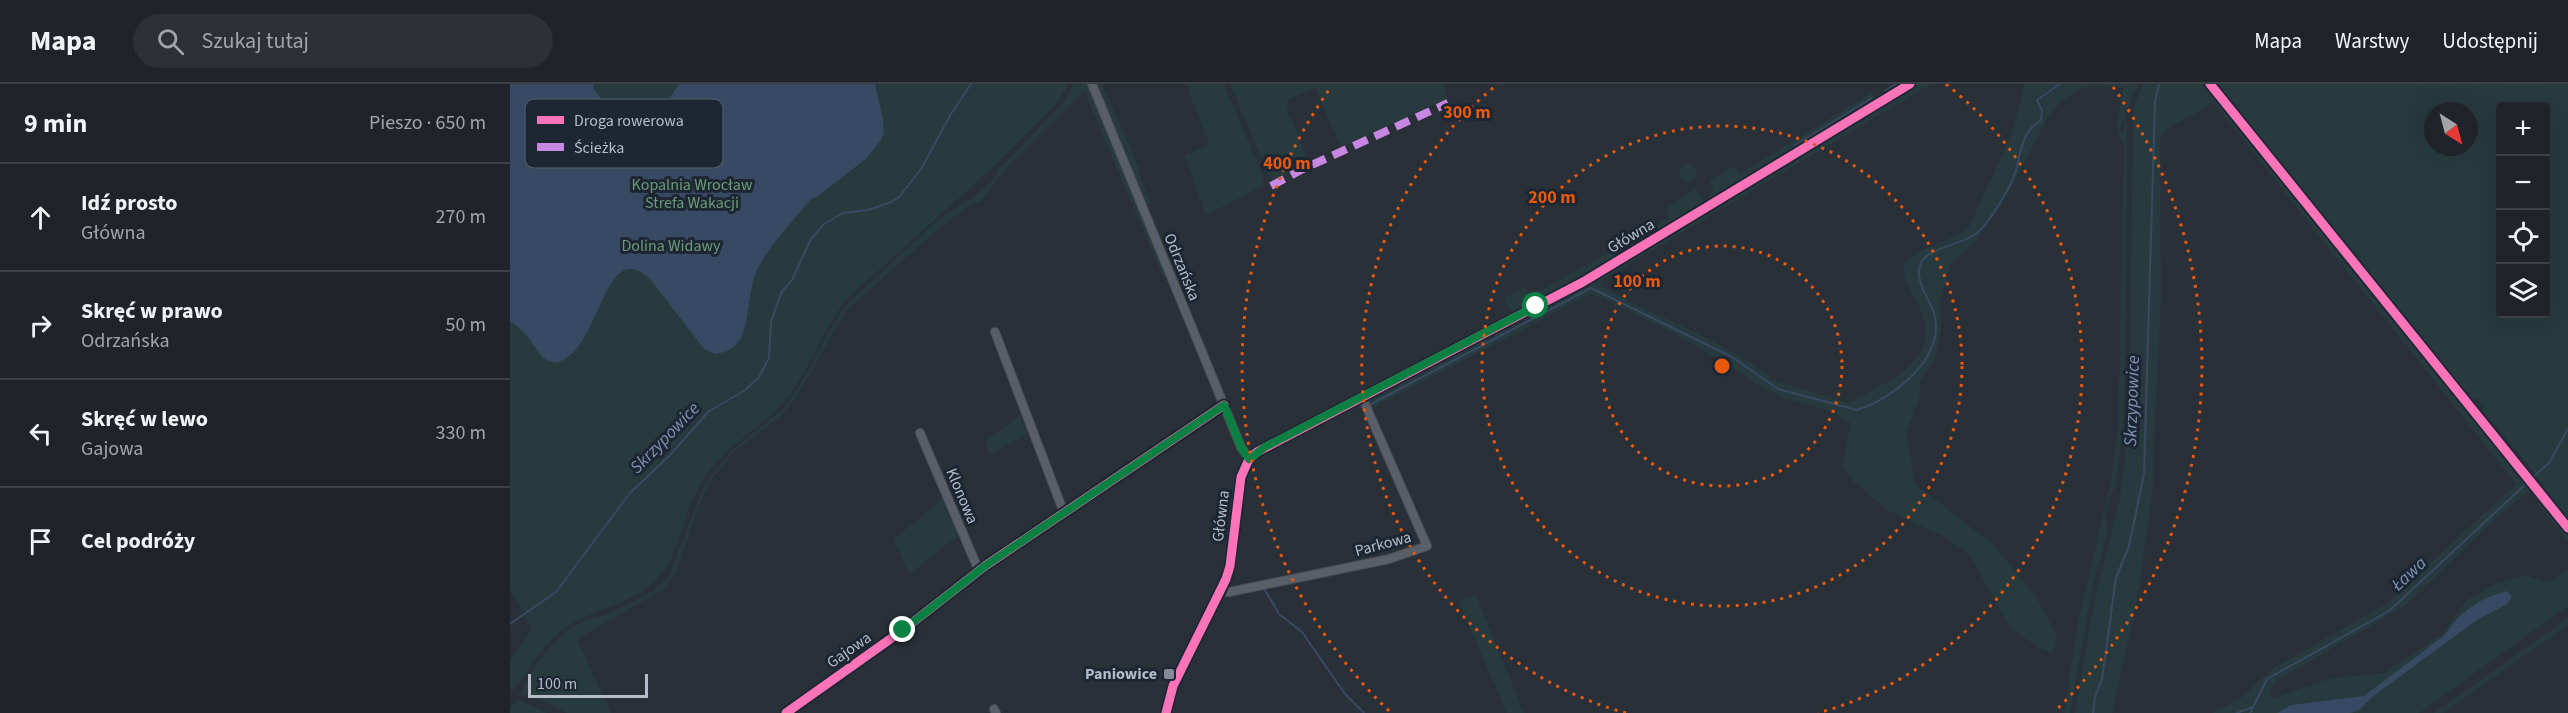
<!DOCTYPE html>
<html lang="pl">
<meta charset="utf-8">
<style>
:root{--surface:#20242a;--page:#2d3036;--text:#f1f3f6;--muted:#a2a4a8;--line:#3d4147}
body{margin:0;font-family:"Source Sans 3",sans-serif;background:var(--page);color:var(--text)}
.controls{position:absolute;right:18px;top:18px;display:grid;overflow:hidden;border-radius:6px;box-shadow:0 6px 24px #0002}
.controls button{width:54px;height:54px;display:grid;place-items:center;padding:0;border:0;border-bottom:2px solid var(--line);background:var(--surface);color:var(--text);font:30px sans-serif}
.compass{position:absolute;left:1914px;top:18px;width:54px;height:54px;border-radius:50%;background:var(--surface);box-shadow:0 6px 24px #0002;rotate:144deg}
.scale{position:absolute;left:18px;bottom:15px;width:120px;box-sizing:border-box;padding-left:6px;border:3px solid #b4bcc9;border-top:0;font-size:16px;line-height:21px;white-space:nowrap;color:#b4bcc9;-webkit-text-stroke:4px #1d2633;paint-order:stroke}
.stop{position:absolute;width:18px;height:18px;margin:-14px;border:4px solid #0b8043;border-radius:50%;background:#fff}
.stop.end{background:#0b8043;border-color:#fff;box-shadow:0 2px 6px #0008}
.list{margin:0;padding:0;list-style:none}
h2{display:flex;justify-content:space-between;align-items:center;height:78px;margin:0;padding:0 24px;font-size:26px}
h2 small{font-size:20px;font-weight:400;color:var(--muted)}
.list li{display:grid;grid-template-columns:39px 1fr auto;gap:18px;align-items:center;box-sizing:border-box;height:108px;padding:0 24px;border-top:2px solid var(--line)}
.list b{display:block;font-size:22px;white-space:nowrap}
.list p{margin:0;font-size:20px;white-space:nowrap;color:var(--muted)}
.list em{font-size:20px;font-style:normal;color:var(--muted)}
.icon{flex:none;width:33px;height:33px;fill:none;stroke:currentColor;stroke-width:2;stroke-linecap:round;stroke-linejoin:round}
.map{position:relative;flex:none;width:2058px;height:629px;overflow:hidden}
header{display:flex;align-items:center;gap:36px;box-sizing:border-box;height:84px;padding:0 30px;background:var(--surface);border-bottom:2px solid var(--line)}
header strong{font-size:28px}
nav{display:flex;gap:33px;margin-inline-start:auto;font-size:21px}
.search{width:420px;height:54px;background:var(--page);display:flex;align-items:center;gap:15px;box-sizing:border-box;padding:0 21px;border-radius:33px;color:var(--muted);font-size:22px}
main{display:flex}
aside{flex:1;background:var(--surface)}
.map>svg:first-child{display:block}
.green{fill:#273a3e;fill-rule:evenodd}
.water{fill:#384963}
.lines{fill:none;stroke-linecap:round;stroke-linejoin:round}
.stream{stroke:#384963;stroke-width:2}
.minor-casing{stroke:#484c53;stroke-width:10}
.tertiary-casing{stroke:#484c53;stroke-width:13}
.minor{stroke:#5a5e66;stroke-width:8}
.tertiary{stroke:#5a5e66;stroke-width:10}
.quiet{stroke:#c787e3;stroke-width:8;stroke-dasharray:15 8;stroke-linecap:butt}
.cycleway-casing{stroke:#1d2633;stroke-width:13}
.cycleway{stroke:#fb73b8;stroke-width:9}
.route{stroke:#0b8043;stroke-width:8}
.ring{fill:none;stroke:#e8590c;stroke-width:3;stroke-dasharray:3 6}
.poi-dot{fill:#848b96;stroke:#1d2633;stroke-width:2}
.labels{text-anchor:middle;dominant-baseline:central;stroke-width:6;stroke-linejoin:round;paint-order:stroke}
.park-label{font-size:16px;fill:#6b9a76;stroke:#1d2633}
.street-label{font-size:16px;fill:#b4bcc9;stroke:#1d2633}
.poi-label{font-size:16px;font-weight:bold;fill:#b4bcc9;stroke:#1d2633;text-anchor:end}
.water-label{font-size:18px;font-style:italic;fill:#7c92b1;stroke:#1d2633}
.key{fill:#1d2633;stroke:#4a5360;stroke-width:1.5}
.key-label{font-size:16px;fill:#b4bcc9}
.centre{fill:#e8590c;stroke:#1d2633;stroke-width:3}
.ring-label{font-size:18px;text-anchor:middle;font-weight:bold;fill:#e8590c;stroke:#1d2633;stroke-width:6;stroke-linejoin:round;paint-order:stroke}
</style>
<header>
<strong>Mapa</strong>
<div class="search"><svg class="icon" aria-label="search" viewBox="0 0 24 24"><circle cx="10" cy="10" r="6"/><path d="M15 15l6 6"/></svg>Szukaj tutaj</div>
<nav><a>Mapa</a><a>Warstwy</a><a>Udostępnij</a></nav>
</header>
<main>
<aside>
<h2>9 min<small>Pieszo · 650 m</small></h2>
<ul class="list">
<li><svg class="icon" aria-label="ahead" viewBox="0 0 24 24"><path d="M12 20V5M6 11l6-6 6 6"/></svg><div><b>Idź prosto</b><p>Główna</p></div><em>270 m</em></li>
<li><svg class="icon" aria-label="right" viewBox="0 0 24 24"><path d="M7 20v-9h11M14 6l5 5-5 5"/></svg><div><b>Skręć w prawo</b><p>Odrzańska</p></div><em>50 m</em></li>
<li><svg class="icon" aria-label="left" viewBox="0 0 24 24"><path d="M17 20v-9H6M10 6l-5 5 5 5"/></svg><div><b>Skręć w lewo</b><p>Gajowa</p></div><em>330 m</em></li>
<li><svg class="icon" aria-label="arrive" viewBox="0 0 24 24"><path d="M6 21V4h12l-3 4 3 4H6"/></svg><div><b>Cel podróży</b></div></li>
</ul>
</aside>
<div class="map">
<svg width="2058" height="629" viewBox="0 0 2058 629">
<rect width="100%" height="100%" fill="#2a3038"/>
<g class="green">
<path d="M0,0H556L557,3L544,22L479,87L337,215C313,245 301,283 278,313C252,346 215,359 191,399C173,427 172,465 150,491C127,520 90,522 60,541C36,556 20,584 3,607L0,604V577L22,545L0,505Z"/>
<path d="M564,0H579L657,189L653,193L574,7L497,84L470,118L461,120L429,144L336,227L287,312L270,333L223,368L202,395L190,419L166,489L154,505L67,555L101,629H58L15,609L13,612L10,611C23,583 43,552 72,538C79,534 87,533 94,531C116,523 141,510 158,494L194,401L223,365L273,325L290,302L324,238L339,218L428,136L465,112L485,94L488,86L553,19Z"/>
<polygon points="586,0 592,0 629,83 627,85 641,119 635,120"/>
<polygon points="676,0 714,0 753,93 753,102 696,131 675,72 699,60"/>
<polygon points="720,0 933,0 938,14 831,63 805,4 779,15 776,22 799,78 763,96 759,93"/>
<path d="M1405,0H1421L1093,196L1091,201L1106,211L1187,249L1235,275L1266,297L1339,319C1380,295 1437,277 1407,218C1400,205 1391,194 1395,179C1412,162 1438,158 1458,145L1502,49L1515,0H1628L1609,47L1613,49L1617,33L1615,284L1613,346L1605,404C1597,415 1593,432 1598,445L1582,506L1560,629H1554L1569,534L1600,402L1608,348L1614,62L1608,51L1607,42L1613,4L1583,2L1567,6L1552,17L1538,33L1497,112L1466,156L1441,180L1430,216L1431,247L1424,276L1410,297L1409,316L1396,348L1405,400L1484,461L1525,511L1547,552L1543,568L1528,563L1500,544L1459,470L1433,452L1377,426L1342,396L1332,383L1341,339L1317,326L1271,313L1246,300L1223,284L1156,245L1088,212L1081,210L861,325L857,316L1054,210Z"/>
<path d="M1633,0H2058V436L2017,379L1972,326L1974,324L1966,314L1960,317L1905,245L1716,12L2021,405L1983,437L1896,521L1766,597L1760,607L1762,615L1821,594L1874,589L1932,550L1957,516L1989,498L2016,491L2037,499L2058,486V522L1909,629H1702L1730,615L1762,585L1876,520L2006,400L1704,19L1658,44L1650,55L1651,219L1643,372L1644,388L1641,418L1628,512L1602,629H1565L1585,513L1609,419L1615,377L1620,279L1623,26ZM1990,22H2036V230H1990ZM1923,27H1959V63H1923Z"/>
<polygon points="1361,9 1365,17 1206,115 1200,114 1199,111 1204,106 1199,97 1224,82 1230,90"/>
<circle cx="1178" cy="89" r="9"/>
<polygon points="1186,105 1195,119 1108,174 1002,228 994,214 1014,203 1021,212 1159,134 1156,123"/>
<polygon points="510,331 517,350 480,371 475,357"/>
<polygon points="433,415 449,451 399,490 384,455"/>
<polygon points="2030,417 2058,450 2058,458 2028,420"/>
<polygon points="966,511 1014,629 997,629 948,517"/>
<polygon points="2058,534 2058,541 1933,629 1924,629"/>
<polygon points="10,616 37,629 38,629 0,629 0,624"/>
</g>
<g class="water">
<path d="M0,0H84L83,4C95,25 129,34 151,27L169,0H365L373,35L374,49L371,56L357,74L308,112L301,115C283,137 260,160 247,186C238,205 239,245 229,257C223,265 214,269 205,270L194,265L141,196C92,149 93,267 46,279C28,276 26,261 15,250C11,245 5,241 0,237Z"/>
<path d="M1997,507L2002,513L1997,520L1967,536L1862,613L1849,626L1841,629H1767L1781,621L1854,612L1935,551C1949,528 1971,513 1997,507Z"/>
</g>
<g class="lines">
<g class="stream">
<polyline points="1375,7 1386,0"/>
<polyline points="1284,62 1362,14"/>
<path d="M861,320L1081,204L1222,273L1268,305L1347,326C1384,314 1439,272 1423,226C1417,212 1404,195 1411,179C1418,163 1453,161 1467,149C1480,138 1503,100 1507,83C1511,64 1513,47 1531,36L1532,26L1527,16L1550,0"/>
<polyline points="2023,393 2039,379 2058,345"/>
<polyline points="755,506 769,530 792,548 835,610 854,629"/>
<polyline points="0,540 46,508 120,409 160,371 199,327 234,307 249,293 259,274 261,238 271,209 282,196 301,155 314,140 333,129 358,126 381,118 389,113 411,85 441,30 461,0"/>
<polyline points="1583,629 1585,613 1592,595 1606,494 1619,462 1634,390 1645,17 1649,0"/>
<polyline points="1727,629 1743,623"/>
<polyline points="1740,629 1757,595 1879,527 2017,399"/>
</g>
<g class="minor-casing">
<g id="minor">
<polyline points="582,0 731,363 739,375"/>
<polyline points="485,248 554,429"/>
<polyline points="410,349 469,487"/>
<polyline points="711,507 719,508 879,475 917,462 852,313"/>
<polyline points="484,625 486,629"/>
<polyline points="276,629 393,546 475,482 714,321"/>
</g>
</g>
<g class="tertiary-casing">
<g id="tertiary">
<polyline points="1700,0 2058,444"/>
<polyline points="656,629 663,602 716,495 720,482 731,393 739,375 747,368 1073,198 1400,0"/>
</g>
</g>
<use href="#minor" class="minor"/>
<use href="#tertiary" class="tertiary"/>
<polyline class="quiet" points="761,102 793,85 938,19"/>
<g class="cycleway-casing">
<g id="cycleway">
<polyline points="1700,0 2058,444"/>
<polyline points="276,629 393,546 475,482 714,321"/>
<polyline points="656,629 663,602 716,495 720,482 731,393 739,375 747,368 1073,198 1400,0"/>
</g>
</g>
<use href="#cycleway" class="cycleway"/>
</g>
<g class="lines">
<polyline class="route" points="393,546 475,482 714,321 731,363 739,375 755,363 1026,222"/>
</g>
<g class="ring">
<circle cx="1212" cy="282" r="120"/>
<circle cx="1212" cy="282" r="240"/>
<path d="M1116 629A360 360 0 0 1 988 0M1436 0A360 360 0 0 1 1308 629"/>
<path d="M879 627A480 480 0 0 1 821 3M1603 3A480 480 0 0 1 1545 627"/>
</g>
<rect class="poi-dot" x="653" y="584" width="12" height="12" rx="3"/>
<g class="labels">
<g class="park-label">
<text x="182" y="101">Kopalnia Wrocław<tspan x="182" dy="18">Strefa Wakacji</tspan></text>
<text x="161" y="162">Dolina Widawy</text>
</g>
<g class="street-label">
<text transform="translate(1121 152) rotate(-31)">Główna</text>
<text transform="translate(672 183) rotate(68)">Odrzańska</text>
<text transform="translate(452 412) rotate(67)">Klonowa</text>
<text transform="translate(711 432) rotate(-83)">Główna</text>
<text transform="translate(873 460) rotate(-15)">Parkowa</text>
<text transform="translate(339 566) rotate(-35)">Gajowa</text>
</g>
<g class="poi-label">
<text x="647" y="590">Paniowice</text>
</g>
<g class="water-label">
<text transform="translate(1622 317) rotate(-88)">Skrzypowice</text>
<text transform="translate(155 354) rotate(-46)">Skrzypowice</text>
<text transform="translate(1899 490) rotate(-43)">Ława</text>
</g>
</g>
<rect x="15" y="15" width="198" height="69" rx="9" class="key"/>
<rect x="27" y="32" width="27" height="8" fill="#fb73b8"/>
<rect x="27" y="59" width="27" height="8" fill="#c787e3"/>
<g class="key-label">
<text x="64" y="42">Droga rowerowa</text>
<text x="64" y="69">Ścieżka</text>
</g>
<circle cx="1212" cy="282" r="9" class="centre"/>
<g class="ring-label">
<text x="957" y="34">300 m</text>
<text x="777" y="85">400 m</text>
<text x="1042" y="119">200 m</text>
<text x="1127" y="203">100 m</text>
</g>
</svg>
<div class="controls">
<button>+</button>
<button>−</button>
<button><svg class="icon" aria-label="locate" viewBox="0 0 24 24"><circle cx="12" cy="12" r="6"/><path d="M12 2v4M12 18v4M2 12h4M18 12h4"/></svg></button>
<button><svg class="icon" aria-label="layers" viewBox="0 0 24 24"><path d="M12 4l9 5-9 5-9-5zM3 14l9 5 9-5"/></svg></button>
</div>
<svg class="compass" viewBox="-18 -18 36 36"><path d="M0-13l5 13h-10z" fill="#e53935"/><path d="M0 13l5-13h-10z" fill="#a2a4a8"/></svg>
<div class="scale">100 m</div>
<div class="stop" style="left:1026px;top:222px"></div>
<div class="stop end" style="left:393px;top:546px"></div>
</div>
</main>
